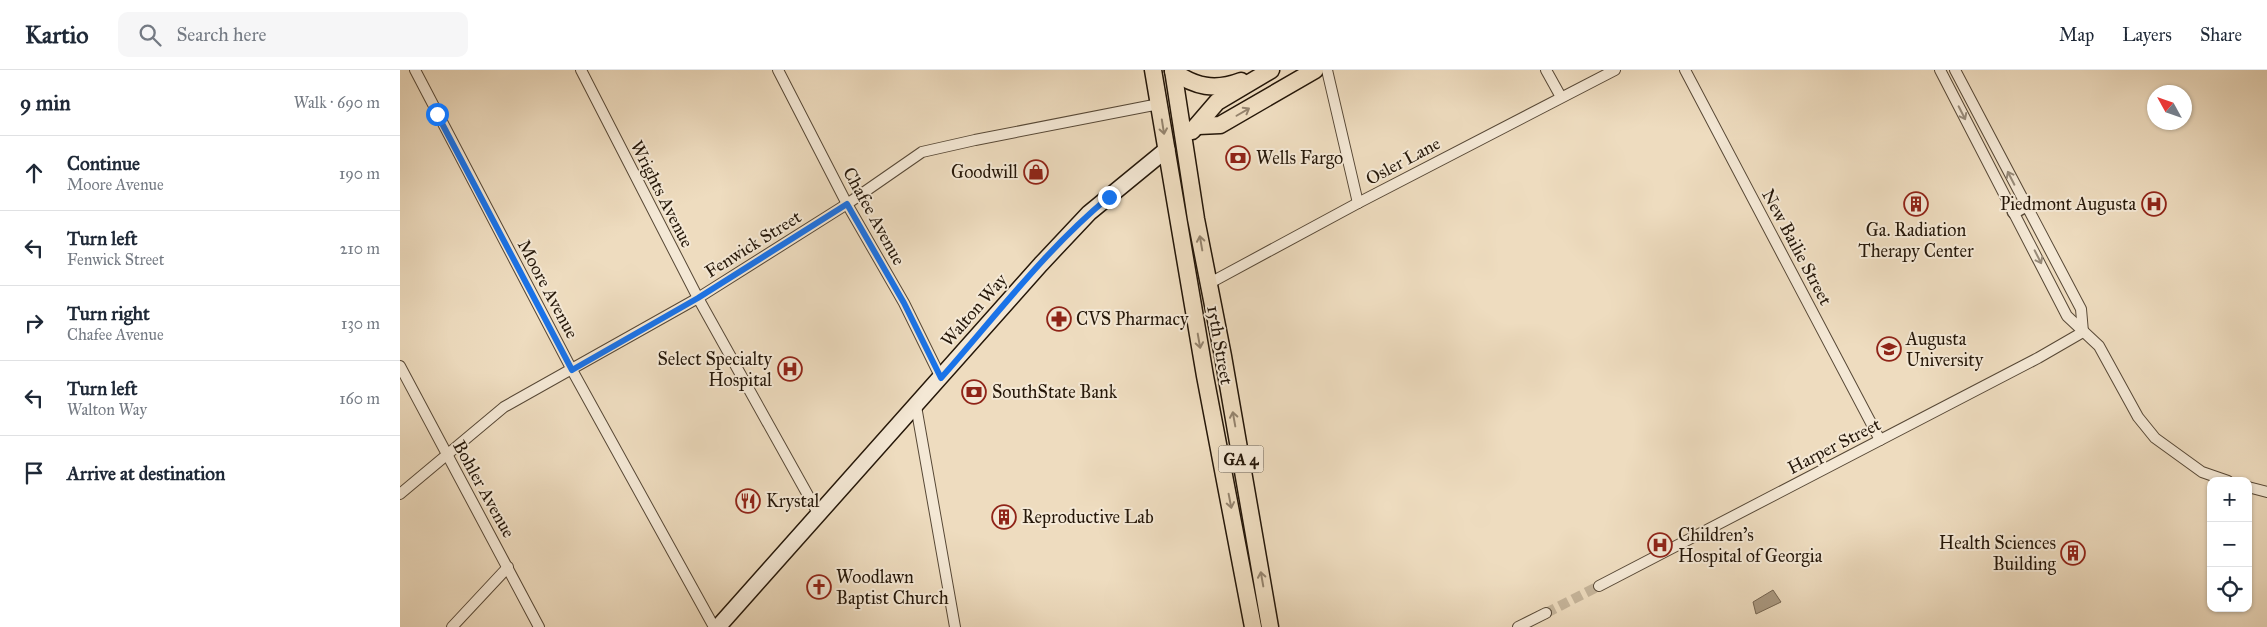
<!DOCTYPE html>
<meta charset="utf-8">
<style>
:root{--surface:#fff;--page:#f6f6f7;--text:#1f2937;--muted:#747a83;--line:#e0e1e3}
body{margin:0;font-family:"IM FELL Great Primer",serif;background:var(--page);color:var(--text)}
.controls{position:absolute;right:15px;bottom:15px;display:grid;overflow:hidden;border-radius:10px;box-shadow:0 1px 4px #0004}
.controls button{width:45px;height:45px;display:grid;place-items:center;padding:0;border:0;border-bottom:1px solid var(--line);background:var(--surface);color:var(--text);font:25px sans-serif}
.compass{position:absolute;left:1747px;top:15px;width:45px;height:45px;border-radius:50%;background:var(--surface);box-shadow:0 1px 4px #0004;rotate:310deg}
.stop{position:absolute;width:15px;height:15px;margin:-11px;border:4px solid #1a73e8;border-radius:50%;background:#fff}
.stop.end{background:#1a73e8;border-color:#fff;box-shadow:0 1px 5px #0008}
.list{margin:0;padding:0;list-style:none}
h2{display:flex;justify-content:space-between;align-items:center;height:65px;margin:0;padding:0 20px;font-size:21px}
h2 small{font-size:16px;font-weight:400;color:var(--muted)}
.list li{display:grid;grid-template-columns:32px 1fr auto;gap:15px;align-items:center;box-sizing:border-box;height:75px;padding:0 20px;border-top:1px solid var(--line)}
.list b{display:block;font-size:19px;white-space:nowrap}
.list p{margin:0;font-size:16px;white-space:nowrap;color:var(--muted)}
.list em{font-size:16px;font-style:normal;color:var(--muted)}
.icon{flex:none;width:28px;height:28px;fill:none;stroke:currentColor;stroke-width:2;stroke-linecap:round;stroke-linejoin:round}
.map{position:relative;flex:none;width:1867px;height:557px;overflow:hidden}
header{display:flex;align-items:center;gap:30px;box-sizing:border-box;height:70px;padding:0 25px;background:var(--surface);border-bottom:1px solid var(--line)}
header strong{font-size:24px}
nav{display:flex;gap:28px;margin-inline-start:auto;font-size:18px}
.search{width:350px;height:45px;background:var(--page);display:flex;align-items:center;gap:12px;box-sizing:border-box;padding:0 18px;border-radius:10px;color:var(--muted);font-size:19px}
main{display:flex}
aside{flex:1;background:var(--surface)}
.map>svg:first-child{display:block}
.water{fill:#aa9981;stroke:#756551}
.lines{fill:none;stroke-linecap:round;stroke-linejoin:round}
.minor-tunnel{stroke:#c6b59b;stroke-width:10;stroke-dasharray:10 5;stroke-linecap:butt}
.minor-casing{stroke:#574836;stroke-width:12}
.tertiary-casing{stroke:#574836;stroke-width:15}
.secondary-casing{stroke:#251709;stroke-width:18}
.primary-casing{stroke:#251709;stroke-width:19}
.minor{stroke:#f4e8d5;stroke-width:10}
.tertiary{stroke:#f4e8d5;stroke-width:12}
.secondary{stroke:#f4e8d5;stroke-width:15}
.primary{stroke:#eedcbf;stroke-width:16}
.oneway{stroke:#94836d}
.oneway2{stroke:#978a79}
.route{stroke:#1a73e8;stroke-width:6}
.labels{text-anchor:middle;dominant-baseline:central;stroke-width:4;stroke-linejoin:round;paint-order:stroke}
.shield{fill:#f4e8d5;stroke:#635646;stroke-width:1}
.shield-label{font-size:16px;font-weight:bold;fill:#251709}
.poi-label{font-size:18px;fill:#251709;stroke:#f4e8d5;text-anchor:start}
.street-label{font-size:18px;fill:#251709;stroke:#f4e8d5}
</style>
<header>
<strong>Kartio</strong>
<div class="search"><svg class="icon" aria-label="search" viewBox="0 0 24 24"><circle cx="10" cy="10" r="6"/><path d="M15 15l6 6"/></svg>Search here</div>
<nav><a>Map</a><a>Layers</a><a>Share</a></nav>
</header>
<main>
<aside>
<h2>9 min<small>Walk · 690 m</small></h2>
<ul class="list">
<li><svg class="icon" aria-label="ahead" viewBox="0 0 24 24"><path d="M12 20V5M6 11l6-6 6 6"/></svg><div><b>Continue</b><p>Moore Avenue</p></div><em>190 m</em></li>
<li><svg class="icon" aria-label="left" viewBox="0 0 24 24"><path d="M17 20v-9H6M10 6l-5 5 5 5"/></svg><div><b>Turn left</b><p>Fenwick Street</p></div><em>210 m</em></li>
<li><svg class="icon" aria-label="right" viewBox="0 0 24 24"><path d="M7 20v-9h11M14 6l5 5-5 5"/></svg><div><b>Turn right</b><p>Chafee Avenue</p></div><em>130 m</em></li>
<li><svg class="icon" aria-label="left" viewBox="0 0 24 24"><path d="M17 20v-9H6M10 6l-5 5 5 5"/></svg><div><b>Turn left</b><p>Walton Way</p></div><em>160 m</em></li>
<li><svg class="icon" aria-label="arrive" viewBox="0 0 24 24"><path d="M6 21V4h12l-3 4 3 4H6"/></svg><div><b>Arrive at destination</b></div></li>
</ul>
</aside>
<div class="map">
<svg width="1867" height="557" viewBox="0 0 1867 557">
<rect width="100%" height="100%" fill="#eedcbf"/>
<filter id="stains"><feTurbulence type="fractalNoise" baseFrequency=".004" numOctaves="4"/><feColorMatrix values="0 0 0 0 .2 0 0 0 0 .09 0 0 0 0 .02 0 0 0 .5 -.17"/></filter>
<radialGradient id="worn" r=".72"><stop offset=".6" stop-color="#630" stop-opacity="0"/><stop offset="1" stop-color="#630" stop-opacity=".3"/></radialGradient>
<polygon class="water" points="1373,520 1381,532 1356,544 1353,532"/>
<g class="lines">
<polyline class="minor-tunnel" points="1146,543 1199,516"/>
<g class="minor-casing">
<g id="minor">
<polyline points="15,0 172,300 314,557"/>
<polyline points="181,0 298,228 419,445"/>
<polyline points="378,0 447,134 504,233 541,308"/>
<polyline points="927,0 958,133"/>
<polyline points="1146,0 1161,27"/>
<polyline points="1285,0 1480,370"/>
<polyline points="1540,0 1667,246 1699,276 1738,347 1755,368 1802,402 1828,411"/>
<polyline points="1555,0 1681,239 1683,262"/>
<polyline points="808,214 958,133 1215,0"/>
<polyline points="0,296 139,557"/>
<polyline points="516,336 555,557"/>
<polyline points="1848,417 1867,422"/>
<polyline points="0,424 104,337 298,228 447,134 522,82 575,70 759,34"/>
<polyline points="1199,516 1638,288 1683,262"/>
<polyline points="52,557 108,497"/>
<polyline points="1118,557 1146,543"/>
</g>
</g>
<g class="tertiary-casing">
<polyline id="tertiary" points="1614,142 1625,136"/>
</g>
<g class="secondary-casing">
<polyline id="secondary" points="318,557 641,194 689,143 767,79"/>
</g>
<g class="primary-casing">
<g id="primary">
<polyline points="753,0 805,306 853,557"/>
<polyline points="773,0 796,149 823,286 870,557"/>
<path d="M773,1C795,17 815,21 841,11"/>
<polyline points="798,56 820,55 915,0"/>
<polyline points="792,61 817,32 871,0"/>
</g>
</g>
<use href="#minor" class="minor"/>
<use href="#tertiary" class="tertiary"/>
<use href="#secondary" class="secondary"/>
<use href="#primary" class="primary"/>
</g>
<defs><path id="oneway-shaft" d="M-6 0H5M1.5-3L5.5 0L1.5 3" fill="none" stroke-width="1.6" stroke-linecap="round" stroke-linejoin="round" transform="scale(1.25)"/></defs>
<g class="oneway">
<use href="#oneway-shaft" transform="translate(843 42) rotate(-30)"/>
<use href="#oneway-shaft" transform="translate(763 57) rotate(81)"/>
<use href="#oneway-shaft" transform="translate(801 173) rotate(-100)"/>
<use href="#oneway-shaft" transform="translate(799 271) rotate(80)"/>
<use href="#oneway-shaft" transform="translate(834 349) rotate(-100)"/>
<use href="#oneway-shaft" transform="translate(830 431) rotate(79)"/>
<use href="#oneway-shaft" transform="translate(862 509) rotate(-100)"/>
</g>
<g class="oneway2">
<use href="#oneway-shaft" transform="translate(1562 43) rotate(63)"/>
<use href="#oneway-shaft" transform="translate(1611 108) rotate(-117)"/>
<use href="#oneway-shaft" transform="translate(1638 187) rotate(63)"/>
</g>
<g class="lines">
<path class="route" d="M37,44L172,300L298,228L447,134L504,233L541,308C595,247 646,179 709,127"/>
</g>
<defs>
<g id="bank-ring" transform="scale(1.25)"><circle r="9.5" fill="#f4e8d5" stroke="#8f2418" stroke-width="1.5"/><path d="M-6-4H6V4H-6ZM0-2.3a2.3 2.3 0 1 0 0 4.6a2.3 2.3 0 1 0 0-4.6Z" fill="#8f2418"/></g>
<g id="shop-ring" transform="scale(1.25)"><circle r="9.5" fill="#f4e8d5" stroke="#8f2418" stroke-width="1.5"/><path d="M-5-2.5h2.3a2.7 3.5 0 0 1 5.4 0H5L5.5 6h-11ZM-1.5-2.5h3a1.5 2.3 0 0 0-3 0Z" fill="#8f2418"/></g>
<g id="building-ring" transform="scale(1.25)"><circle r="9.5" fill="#f4e8d5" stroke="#8f2418" stroke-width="1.5"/><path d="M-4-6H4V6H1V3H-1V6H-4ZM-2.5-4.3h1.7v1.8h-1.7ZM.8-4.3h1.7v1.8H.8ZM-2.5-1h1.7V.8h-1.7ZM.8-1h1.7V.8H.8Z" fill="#8f2418"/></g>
<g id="hospital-ring" transform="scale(1.25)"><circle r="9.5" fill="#f4e8d5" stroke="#8f2418" stroke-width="1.5"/><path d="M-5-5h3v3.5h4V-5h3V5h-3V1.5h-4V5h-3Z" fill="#8f2418"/></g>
<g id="pharmacy-ring" transform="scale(1.25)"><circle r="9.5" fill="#f4e8d5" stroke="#8f2418" stroke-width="1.5"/><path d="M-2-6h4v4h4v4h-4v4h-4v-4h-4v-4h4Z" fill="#8f2418"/></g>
<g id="university-ring" transform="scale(1.25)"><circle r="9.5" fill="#f4e8d5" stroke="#8f2418" stroke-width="1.5"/><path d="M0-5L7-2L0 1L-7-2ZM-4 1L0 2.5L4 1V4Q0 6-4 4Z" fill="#8f2418"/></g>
<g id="restaurant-ring" transform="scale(1.25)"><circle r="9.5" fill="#f4e8d5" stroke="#8f2418" stroke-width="1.5"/><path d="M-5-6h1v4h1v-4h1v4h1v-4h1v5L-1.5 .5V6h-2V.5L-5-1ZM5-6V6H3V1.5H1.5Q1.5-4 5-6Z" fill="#8f2418"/></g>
<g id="church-ring" transform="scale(1.25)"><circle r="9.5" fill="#f4e8d5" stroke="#8f2418" stroke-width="1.5"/><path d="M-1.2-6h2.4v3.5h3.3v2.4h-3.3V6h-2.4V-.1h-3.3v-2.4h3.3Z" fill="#8f2418"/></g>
</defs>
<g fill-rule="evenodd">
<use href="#bank-ring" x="838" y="88"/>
<use href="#shop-ring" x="636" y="102"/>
<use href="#building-ring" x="1516" y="134"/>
<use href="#hospital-ring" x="1754" y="134"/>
<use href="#pharmacy-ring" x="659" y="249"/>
<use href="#university-ring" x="1489" y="279"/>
<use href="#hospital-ring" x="390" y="299"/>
<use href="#bank-ring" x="574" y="322"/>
<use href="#restaurant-ring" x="348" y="431"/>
<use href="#building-ring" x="604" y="447"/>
<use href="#hospital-ring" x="1260" y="475"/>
<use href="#building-ring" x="1673" y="483"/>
<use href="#church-ring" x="419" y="517"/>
</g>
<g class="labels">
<rect class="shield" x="818.5" y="375.5" width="45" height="27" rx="4"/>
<g class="shield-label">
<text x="841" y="389">GA 4</text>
</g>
<g class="poi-label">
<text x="856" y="88">Wells Fargo</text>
<text x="618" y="102" text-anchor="end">Goodwill</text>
<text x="1736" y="134" text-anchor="end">Piedmont Augusta</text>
<text x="1516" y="160" text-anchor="middle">Ga. Radiation<tspan x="1516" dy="21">Therapy Center</tspan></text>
<text x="676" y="249">CVS Pharmacy</text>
<text x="1506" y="269">Augusta<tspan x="1506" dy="21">University</tspan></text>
<text x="372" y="289" text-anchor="end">Select Specialty<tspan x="372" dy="21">Hospital</tspan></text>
<text x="592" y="322">SouthState Bank</text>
<text x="366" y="431">Krystal</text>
<text x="622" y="447">Reproductive Lab</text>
<text x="1278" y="465">Children's<tspan x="1278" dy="21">Hospital of Georgia</tspan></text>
<text x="1656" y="473" text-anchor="end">Health Sciences<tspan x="1656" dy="21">Building</tspan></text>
<text x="436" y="507">Woodlawn<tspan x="436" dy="21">Baptist Church</tspan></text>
</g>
<g class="street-label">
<text transform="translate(1003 91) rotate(-28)">Osler Lane</text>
<text transform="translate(262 124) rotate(63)">Wrights Avenue</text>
<text transform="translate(474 146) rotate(61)">Chafee Avenue</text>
<text transform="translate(353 174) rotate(-32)">Fenwick Street</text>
<text transform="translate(1397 177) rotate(62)">New Bailie Street</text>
<text transform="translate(148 219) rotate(62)">Moore Avenue</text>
<text transform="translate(574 240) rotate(-49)">Walton Way</text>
<text transform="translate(820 275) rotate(80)">15th Street</text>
<text transform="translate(1434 376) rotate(-27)">Harper Street</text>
<text transform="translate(84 419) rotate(61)">Bohler Avenue</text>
</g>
</g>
<rect width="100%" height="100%" filter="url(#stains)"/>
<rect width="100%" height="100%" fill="url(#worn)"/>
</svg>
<div class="controls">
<button>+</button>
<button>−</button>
<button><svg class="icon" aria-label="locate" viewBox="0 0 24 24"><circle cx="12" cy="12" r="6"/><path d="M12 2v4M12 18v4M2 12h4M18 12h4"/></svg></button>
</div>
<svg class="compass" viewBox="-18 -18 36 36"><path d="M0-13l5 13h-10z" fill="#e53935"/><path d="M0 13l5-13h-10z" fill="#747a83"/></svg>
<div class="stop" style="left:37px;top:44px"></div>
<div class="stop end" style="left:709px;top:127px"></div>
</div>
</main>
